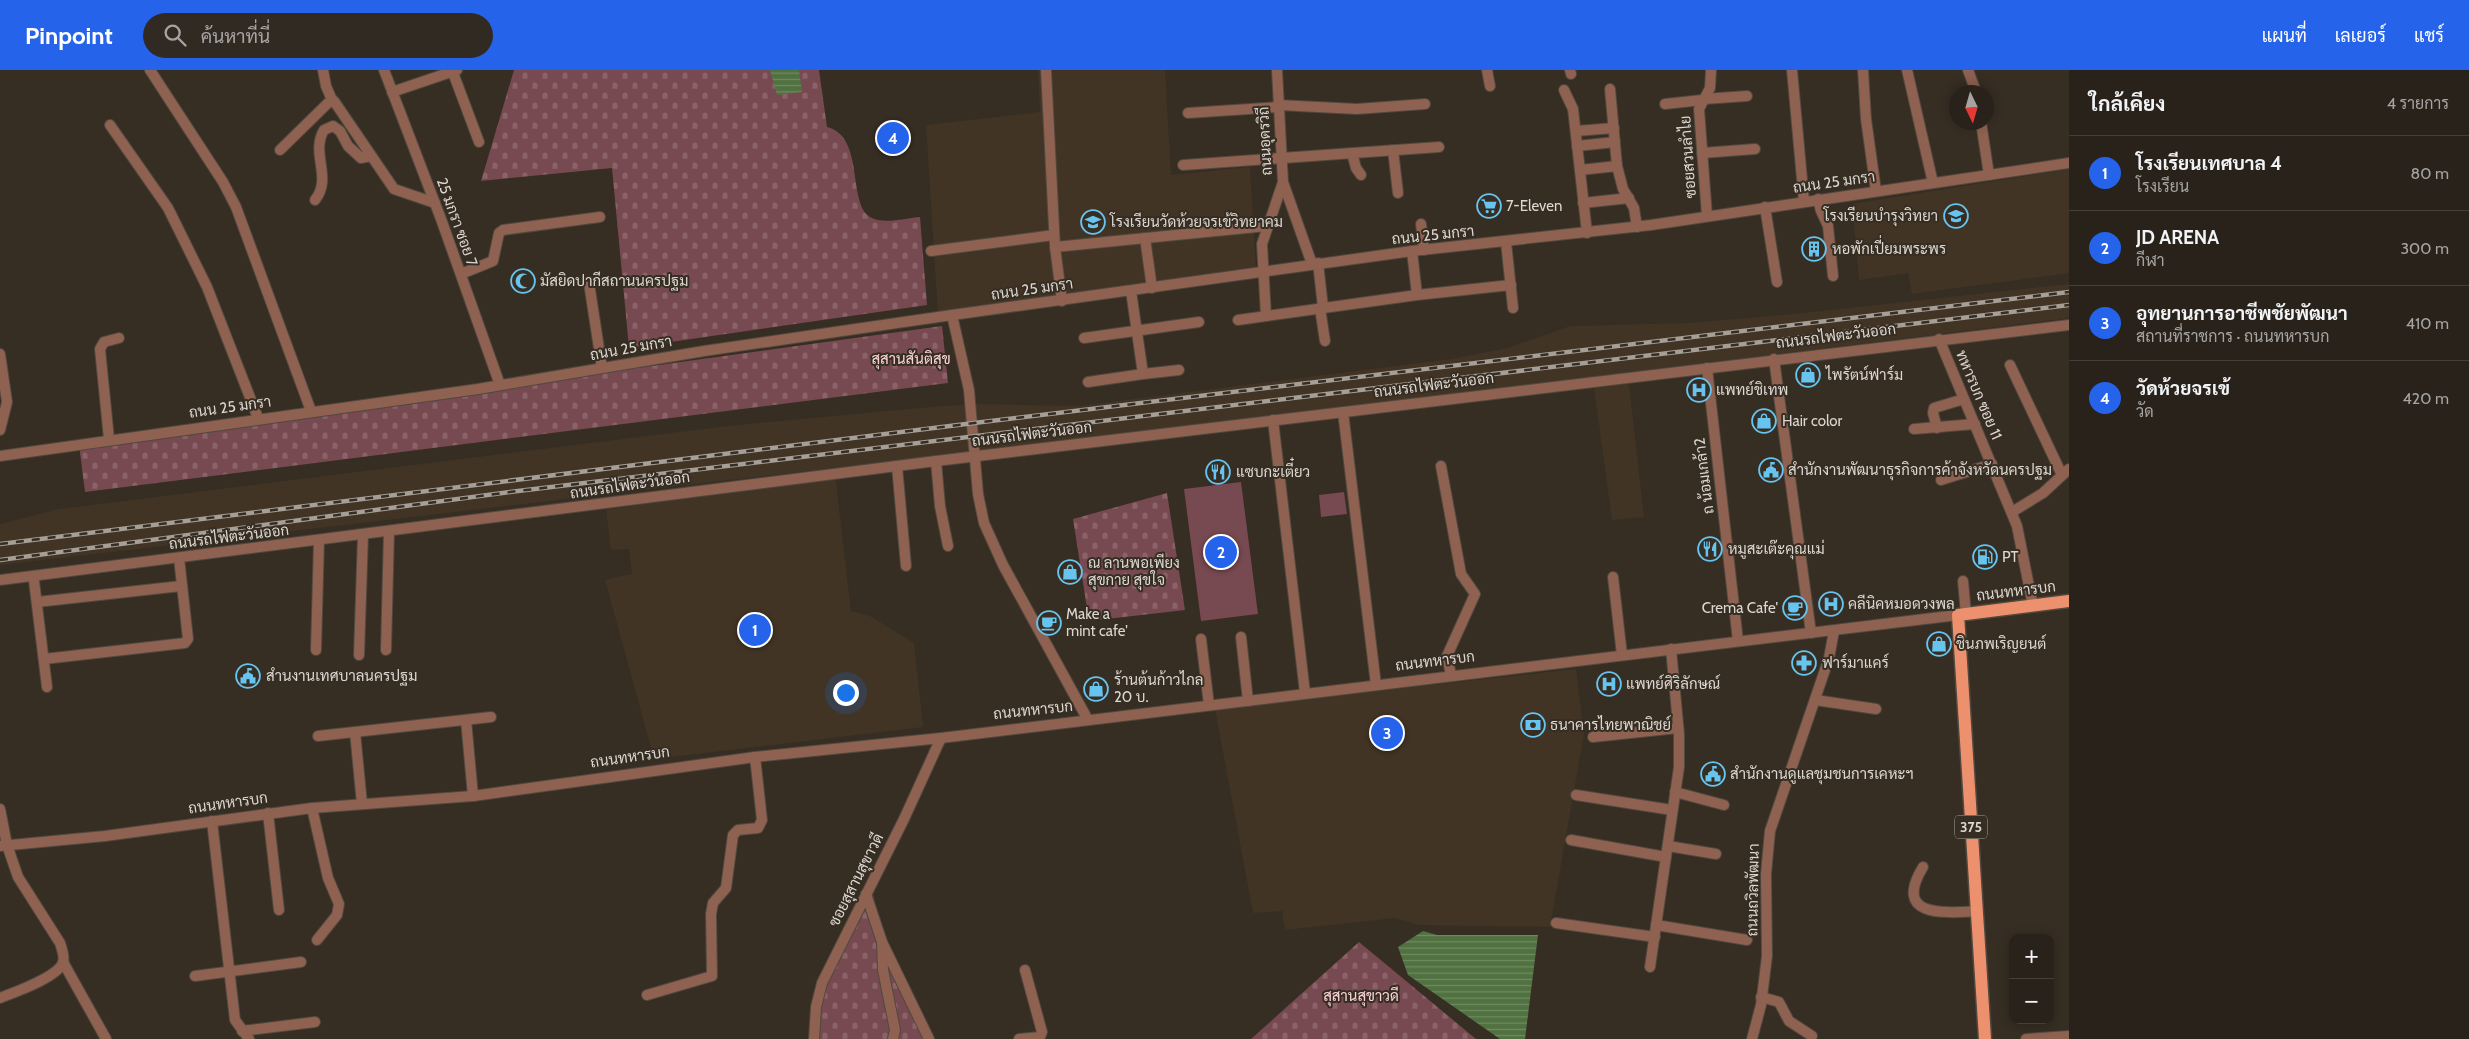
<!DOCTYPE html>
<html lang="th">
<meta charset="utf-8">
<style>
:root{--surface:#28221a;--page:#302a23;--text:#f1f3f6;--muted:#a5a4a2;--line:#443f39;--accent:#2563eb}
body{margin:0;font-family:Cabin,Sarabun,sans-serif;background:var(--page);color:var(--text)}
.controls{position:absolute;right:15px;bottom:15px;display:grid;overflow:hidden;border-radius:10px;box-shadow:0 2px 12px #0003}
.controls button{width:45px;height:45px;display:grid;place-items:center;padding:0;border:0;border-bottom:1px solid var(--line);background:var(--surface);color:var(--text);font:25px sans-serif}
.compass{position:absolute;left:1949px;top:15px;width:45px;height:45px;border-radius:50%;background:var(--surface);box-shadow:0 2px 12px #0003;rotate:175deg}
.you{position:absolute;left:845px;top:622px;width:18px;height:18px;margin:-12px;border:4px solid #fff;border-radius:50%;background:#1a73e8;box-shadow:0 0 0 8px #1a73e833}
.badge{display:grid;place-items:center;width:32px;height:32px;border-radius:50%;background:var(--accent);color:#fff;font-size:16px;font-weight:700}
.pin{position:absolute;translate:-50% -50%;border:2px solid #fff;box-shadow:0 1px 5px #0006}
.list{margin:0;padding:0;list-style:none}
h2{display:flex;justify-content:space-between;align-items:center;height:65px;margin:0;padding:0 20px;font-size:21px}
h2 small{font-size:16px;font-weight:400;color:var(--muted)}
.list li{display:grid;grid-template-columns:32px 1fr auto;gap:15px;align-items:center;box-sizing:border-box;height:75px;padding:0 20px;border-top:1px solid var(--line)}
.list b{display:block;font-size:19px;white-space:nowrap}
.list p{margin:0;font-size:16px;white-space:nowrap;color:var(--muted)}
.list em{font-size:16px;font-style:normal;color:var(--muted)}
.icon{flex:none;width:28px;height:28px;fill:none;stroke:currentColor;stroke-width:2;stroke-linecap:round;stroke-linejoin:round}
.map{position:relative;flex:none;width:2069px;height:969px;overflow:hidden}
header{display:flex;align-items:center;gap:30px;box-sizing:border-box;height:70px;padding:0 25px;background:var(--accent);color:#fff}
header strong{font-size:24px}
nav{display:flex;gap:28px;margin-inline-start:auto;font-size:18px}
.search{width:350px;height:45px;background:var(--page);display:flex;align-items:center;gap:12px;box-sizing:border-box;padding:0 18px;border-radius:28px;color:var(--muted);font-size:19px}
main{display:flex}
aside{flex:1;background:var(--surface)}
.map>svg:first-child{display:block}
.built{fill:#413425}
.green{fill:#774950}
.cemetery{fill:url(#cemetery-stones)}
.water{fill:url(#water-rules)}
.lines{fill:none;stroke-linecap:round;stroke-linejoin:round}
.minor-casing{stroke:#51483f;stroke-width:12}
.major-casing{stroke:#51483f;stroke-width:15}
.minor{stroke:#8e6150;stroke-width:10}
.major{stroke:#ec906d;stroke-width:12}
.rail-casing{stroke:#a69f97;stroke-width:4.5}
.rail{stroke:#362d23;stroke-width:2.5;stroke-dasharray:8;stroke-linecap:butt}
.labels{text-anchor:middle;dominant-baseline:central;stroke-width:4;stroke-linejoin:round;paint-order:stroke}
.shield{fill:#362d23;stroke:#aaa49c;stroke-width:1}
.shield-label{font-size:14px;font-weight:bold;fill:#dcd7d0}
.street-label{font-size:15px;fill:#dcd7d0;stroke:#362d23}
.poi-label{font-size:15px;fill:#dcd7d0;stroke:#362d23;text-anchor:start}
.park-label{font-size:15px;fill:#fdd5d9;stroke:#362d23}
</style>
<header>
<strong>Pinpoint</strong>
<div class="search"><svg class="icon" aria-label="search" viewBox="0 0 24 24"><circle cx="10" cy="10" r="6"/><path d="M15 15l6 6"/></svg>ค้นหาที่นี่</div>
<nav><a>แผนที่</a><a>เลเยอร์</a><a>แชร์</a></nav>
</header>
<main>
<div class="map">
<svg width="2069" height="969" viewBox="0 0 2069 969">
<defs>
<pattern id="cemetery-stones" width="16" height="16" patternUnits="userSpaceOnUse" patternTransform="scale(1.25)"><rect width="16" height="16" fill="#774950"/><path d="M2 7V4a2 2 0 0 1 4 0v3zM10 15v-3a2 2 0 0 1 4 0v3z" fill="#8a6268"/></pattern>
<pattern id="water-rules" width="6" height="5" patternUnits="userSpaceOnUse" patternTransform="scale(1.25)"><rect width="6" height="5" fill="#507140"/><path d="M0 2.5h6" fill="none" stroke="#718b63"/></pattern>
</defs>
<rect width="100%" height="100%" fill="#362d23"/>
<g class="built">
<polygon points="1038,0 1165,0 1171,105 1250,97 1256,199 938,244 926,55 1040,42"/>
<polygon points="2069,99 2069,203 1912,224 1908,203 1859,210 1852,134"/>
<polygon points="2069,214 2069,248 1211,354 0,495 0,454 59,439 728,356 941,336 979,334 1079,336 1451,289 1508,278 1570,256 1688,253 1794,244"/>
<polygon points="1696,309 1701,309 1703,331 1698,332"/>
<polygon points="1629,314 1644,447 1612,450 1594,318"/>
<polygon points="835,404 851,541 870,546 914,573 923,657 654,689 605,510 632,504 629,479 611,480 606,440"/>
<polygon points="1833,524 1835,543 1829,544 1828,525"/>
<polygon points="1576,599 1584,664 1550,857 1419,855 1395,848 1285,860 1282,841 1253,843 1215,639"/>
</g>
<g class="green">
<polygon points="1241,412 1258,544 1201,551 1184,419"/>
<polygon points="1344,422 1347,444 1321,447 1319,425"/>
</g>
<g class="cemetery">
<path d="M514,0H819L827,57C865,66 847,133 870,147C883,155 906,148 920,147L927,235L629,278L612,98L481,111Z"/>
<polygon points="942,256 948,313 85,422 79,375"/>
<polygon points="1167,423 1185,540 1089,551 1073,449"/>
<polygon points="873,824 882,872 925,969 815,969 816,937 836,884"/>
<polygon points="1359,872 1476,969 1251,969"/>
</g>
<g class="water">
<polygon points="770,0 799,0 802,22 777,25"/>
<polygon points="1423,861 1437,865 1538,865 1525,969 1500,969 1408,905 1398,877"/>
</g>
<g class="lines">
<g class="minor-casing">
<g id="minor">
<polyline points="150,0 223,112 236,137 311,341"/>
<polyline points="323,0 326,16 332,30"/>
<polyline points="384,0 441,149 500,315"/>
<polyline points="452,0 479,72"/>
<polyline points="1046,0 1055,177 1267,156"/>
<polyline points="1277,0 1283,112 1312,194"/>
<polyline points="1487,0 1490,16"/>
<polyline points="1570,0 1571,4"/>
<polyline points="1792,0 1804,131"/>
<polyline points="1863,0 1866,49 1876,121"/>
<polyline points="1907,0 1933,113"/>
<polyline points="1968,0 1976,22"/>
<polyline points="1610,19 1617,96 1623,119 1634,138 1637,157"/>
<polyline points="1564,20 1573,39 1587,163"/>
<polyline points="392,22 457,0"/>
<polyline points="1704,29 1747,26"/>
<polyline points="1665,34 1702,30"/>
<polyline points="1278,35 1357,39 1425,34"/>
<polyline points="1188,43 1278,37"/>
<polyline points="1981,52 1989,105"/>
<polyline points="110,55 168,138 207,217 258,348"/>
<polyline points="1576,61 1614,58"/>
<polyline points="1577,76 1615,72"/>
<polyline points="280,80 328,33 334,31 394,119 435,133"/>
<polyline points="1393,80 1398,123"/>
<polyline points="1352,83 1356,98 1361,105"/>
<polyline points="1702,83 1755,79"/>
<polyline points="1183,95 1439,77"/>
<polyline points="1580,100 1617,96"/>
<polyline points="1818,129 1821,141 1828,156 1833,206"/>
<path d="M315,130C333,108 310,83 324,60L333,56L340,61L348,76L361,88L371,86"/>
<polyline points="1583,133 1629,128"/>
<polyline points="1765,137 1777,212"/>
<polyline points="1707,146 1699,39 1710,18 1711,0"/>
<polyline points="1421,154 1424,180"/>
<polyline points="1145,168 1152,218"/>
<polyline points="1506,172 1513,238"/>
<polyline points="1055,177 1062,231"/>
<polyline points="931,181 1054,165"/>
<polyline points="1412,181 1417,225"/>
<polyline points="1318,193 1323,237"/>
<polyline points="461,204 493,191 499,163 503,160 600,147"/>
<polyline points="589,213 602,298"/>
<polyline points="1131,221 1143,304 1179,300"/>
<polyline points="1320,238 1325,271"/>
<polyline points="952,245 969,320 978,424 984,453 1003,495 1088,650"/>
<polyline points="1266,246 1262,174 1283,112"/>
<polyline points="1238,250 1417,225 1511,215"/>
<polyline points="1084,268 1199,252"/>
<polyline points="1939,269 2017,456 2033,536"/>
<polyline points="0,284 7,332 0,360"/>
<polyline points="1774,289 1811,563"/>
<polyline points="2010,295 2062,405"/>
<polyline points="1707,298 1738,571"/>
<polyline points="1088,312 1143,304"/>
<polyline points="1343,342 1376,615"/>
<polyline points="1273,350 1305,623"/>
<polyline points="1937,358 1933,343 1934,338 1964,329"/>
<polyline points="1914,359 1975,354"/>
<polyline points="109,369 100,279 104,272 119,268"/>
<polyline points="0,386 478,319 704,281 952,245 1412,181 1651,155 2069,93"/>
<polyline points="936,391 940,436 948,476"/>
<polyline points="897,396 906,496"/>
<polyline points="1441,396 1461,504 1475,524 1447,586 1451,605"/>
<polyline points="1941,410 1992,394"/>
<polyline points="2012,442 2043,423 2069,399"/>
<polyline points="1613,507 1622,585"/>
<polyline points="0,510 936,391 2069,255"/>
<polyline points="34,511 47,617"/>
<polyline points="1963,511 1966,544"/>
<polyline points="37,532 181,516"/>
<polyline points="1241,567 1248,631"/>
<polyline points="1201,569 1209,635"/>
<polyline points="316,580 319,470"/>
<polyline points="386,580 389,461"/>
<polyline points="359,585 363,465"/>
<polyline points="44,589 185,573 188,569 179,488"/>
<polyline points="1815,630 1876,639"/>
<polyline points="466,650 473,726"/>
<polyline points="355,662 362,734"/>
<polyline points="318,666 491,647"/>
<polyline points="1593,667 1678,658"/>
<polyline points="1675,722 1724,735"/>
<polyline points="1576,725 1672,740"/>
<polyline points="312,738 328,808 339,834 337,845 317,870"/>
<path d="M0,739L7,775L18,807L60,873C62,879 65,887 63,893C56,908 15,922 0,928"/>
<polyline points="268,743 279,840"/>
<polyline points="212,751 235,950 249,969"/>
<polyline points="1571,770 1666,787"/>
<polyline points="0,776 105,766 312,738 473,726 755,687 941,668 1958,545"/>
<polyline points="1668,776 1716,784"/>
<path d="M1923,797C1892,848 1945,843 1977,841"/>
<polyline points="866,824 882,872 929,969"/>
<polyline points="1556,853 1655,867"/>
<polyline points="1656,855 1747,870"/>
<polyline points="882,873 883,900 895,960 893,969"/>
<polyline points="63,892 106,969"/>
<polyline points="1650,897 1679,697 1679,664 1671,579"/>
<polyline points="195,906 301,892"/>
<polyline points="647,925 712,906 711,844 713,833 726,818 733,765 738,760 758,758 762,750 755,687"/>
<polyline points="1761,927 1779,932 1789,951 1812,966"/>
<polyline points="242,961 315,952"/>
<polyline points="814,969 816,937 822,913 904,749 941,668"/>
<polyline points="1019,969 1040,967 1042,962 1025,900"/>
<polyline points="1752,969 1761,935 1767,886 1766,804 1770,761 1829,588 1834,561"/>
<polyline points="2026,969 2069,966"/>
</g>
</g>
<g class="major-casing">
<polyline id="major" points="1985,969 1958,545 2069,531"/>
</g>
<use href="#minor" class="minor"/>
<use href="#major" class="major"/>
<g class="rail-casing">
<g id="rail">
<polyline points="0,474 974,353 2069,222"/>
<polyline points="0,490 518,421 2069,235"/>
</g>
</g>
<use href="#rail" class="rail"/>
</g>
<defs>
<g id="supermarket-ring" transform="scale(1.25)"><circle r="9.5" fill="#362d23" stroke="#67c4ef" stroke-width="1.5"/><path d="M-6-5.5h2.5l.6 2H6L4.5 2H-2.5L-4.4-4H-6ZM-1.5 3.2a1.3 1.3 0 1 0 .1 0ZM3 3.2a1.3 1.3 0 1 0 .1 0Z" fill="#67c4ef"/></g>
<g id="school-ring" transform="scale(1.25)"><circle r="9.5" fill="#362d23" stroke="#67c4ef" stroke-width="1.5"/><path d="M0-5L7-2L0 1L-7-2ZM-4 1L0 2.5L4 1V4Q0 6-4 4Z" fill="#67c4ef"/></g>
<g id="building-ring" transform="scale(1.25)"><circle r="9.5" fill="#362d23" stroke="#67c4ef" stroke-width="1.5"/><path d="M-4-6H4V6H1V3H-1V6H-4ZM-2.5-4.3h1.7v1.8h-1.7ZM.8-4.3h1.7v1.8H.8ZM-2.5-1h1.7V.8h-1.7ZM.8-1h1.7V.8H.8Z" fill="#67c4ef"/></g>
<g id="mosque-ring" transform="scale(1.25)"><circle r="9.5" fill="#362d23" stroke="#67c4ef" stroke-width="1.5"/><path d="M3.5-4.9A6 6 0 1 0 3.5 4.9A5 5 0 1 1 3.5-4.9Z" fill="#67c4ef"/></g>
<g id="shop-ring" transform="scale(1.25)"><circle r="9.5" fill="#362d23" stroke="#67c4ef" stroke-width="1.5"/><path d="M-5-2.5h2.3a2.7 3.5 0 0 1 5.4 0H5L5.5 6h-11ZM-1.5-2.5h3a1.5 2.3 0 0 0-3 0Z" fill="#67c4ef"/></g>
<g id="hospital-ring" transform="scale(1.25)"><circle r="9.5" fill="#362d23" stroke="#67c4ef" stroke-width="1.5"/><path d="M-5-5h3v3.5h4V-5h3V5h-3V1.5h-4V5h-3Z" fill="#67c4ef"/></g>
<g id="civic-ring" transform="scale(1.25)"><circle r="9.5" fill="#362d23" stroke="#67c4ef" stroke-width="1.5"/><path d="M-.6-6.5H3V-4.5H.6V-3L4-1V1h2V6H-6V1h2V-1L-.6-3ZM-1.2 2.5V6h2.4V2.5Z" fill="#67c4ef"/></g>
<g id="restaurant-ring" transform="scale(1.25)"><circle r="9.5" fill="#362d23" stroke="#67c4ef" stroke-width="1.5"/><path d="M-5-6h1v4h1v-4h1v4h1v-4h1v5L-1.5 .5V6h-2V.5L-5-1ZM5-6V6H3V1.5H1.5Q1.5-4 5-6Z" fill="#67c4ef"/></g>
<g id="fuel-ring" transform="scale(1.25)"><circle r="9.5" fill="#362d23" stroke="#67c4ef" stroke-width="1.5"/><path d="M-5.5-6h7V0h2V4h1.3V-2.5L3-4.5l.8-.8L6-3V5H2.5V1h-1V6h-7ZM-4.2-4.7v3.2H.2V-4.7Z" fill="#67c4ef"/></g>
<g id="cafe-ring" transform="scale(1.25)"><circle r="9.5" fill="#362d23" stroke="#67c4ef" stroke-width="1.5"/><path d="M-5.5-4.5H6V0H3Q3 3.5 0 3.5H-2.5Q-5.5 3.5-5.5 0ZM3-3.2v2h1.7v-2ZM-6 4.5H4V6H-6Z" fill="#67c4ef"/></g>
<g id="pharmacy-ring" transform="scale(1.25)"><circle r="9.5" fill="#362d23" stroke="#67c4ef" stroke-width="1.5"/><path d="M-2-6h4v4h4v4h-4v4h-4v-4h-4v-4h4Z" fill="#67c4ef"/></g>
<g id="bank-ring" transform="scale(1.25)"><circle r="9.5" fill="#362d23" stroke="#67c4ef" stroke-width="1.5"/><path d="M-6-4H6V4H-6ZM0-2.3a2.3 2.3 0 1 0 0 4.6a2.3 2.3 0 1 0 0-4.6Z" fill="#67c4ef"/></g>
</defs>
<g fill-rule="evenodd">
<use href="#supermarket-ring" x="1489" y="136"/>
<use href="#school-ring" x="1956" y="146"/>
<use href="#school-ring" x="1093" y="152"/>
<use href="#building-ring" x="1814" y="179"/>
<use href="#mosque-ring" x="523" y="211"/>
<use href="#shop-ring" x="1808" y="305"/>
<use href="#hospital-ring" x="1699" y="320"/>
<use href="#shop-ring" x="1764" y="351"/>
<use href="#civic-ring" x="1771" y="400"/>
<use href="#restaurant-ring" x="1218" y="402"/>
<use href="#restaurant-ring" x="1710" y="479"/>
<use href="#fuel-ring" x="1985" y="487"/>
<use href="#shop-ring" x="1070" y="502"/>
<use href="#hospital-ring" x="1831" y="534"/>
<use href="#cafe-ring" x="1795" y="538"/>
<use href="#cafe-ring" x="1049" y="553"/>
<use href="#shop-ring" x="1939" y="574"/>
<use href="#pharmacy-ring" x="1804" y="593"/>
<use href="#civic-ring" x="248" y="606"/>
<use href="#hospital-ring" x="1609" y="614"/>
<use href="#shop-ring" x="1096" y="619"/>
<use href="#bank-ring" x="1533" y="655"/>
<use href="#civic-ring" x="1713" y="704"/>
</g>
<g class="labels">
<rect class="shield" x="1955" y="745.5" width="32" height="23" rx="4"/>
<g class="shield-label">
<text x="1971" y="757">375</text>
</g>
<g class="street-label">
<text transform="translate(1265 71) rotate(-93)">ถนนอุดรวิถี</text>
<text transform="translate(1688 87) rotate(-94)">ซอยสวนลำไย</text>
<text transform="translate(1834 112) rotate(-8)">ถนน 25 มกรา</text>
<text transform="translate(457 152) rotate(70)">25 มกรา ซอย 7</text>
<text transform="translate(1433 165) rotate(-6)">ถนน 25 มกรา</text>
<text transform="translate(1032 219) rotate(-8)">ถนน 25 มกรา</text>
<text transform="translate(1836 266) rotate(-7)">ถนนรถไฟตะวันออก</text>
<text transform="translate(631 278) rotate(-10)">ถนน 25 มกรา</text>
<text transform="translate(1434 315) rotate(-7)">ถนนรถไฟตะวันออก</text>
<text transform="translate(1979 325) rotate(67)">ทหารบก ซอย 11</text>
<text transform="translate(230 337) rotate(-8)">ถนน 25 มกรา</text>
<text transform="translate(1032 364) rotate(-7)">ถนนรถไฟตะวันออก</text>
<text transform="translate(1704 406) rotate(-97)">ถ น้อมเกล้า2</text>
<text transform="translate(630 415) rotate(-8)">ถนนรถไฟตะวันออก</text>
<text transform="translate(229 467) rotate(-7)">ถนนรถไฟตะวันออก</text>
<text transform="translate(2016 521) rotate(-7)">ถนนทหารบก</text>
<text transform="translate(1435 591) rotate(-7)">ถนนทหารบก</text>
<text transform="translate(1033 640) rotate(-6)">ถนนทหารบก</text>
<text transform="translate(630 687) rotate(-8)">ถนนทหารบก</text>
<text transform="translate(228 733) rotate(-8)">ถนนทหารบก</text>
<text transform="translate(856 810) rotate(-63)">ซอยสุสานสุขาวดี</text>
<text transform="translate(1753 820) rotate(-89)">ถนนถวิลพัฒนา</text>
</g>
<g class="poi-label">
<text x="1506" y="136">7-Eleven</text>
<text x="1938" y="146" text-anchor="end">โรงเรียนบำรุงวิทยา</text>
<text x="1110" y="152">โรงเรียนวัดห้วยจรเข้วิทยาคม</text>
<text x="1832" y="179">หอพักเปี่ยมพระพร</text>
<text x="540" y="211">มัสยิดปากีสถานนครปฐม</text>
<text x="1826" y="305">ไพรัตน์ฟาร์ม</text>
<text x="1716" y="320">แพทย์ชิเทพ</text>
<text x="1782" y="351">Hair color</text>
<text x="1788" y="400">สำนักงานพัฒนาธุรกิจการค้าจังหวัดนครปฐม</text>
<text x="1236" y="402">แซบกะเตี๋ยว</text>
<text x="1728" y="479">หมูสะเต๊ะคุณแม่</text>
<text x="2002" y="487">PT</text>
<text x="1088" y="493">ณ ลานพอเพียง<tspan x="1088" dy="17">สุขกาย สุขใจ</tspan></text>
<text x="1848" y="534">คลีนิคหมอดวงพล</text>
<text x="1778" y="538" text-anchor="end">Crema Cafe'</text>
<text x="1066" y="544">Make a<tspan x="1066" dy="17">mint cafe'</tspan></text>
<text x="1956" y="574">ชินภพเริญยนต์</text>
<text x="1822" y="593">ฟาร์มาแคร์</text>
<text x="266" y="606">สำนงานเทศบาลนครปฐม</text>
<text x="1114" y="610">ร้านต้นก้าวไกล<tspan x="1114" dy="17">20 บ.</tspan></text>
<text x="1626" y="614">แพทย์ศิริลักษณ์</text>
<text x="1550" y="655">ธนาคารไทยพาณิชย์</text>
<text x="1730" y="704">สำนักงานดูแลชุมชนการเคหะฯ</text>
</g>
<g class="park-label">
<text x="911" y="289">สุสานสันติสุข</text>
<text x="1361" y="926">สุสานสุขาวดี</text>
</g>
</g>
</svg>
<div class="controls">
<button>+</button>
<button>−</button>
</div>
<svg class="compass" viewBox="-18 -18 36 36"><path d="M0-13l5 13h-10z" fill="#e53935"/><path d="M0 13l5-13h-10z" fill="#a5a4a2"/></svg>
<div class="you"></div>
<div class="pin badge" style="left:755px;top:560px">1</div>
<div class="pin badge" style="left:1221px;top:482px">2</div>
<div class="pin badge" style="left:1387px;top:663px">3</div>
<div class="pin badge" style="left:893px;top:68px">4</div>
</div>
<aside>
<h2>ใกล้เคียง<small>4 รายการ</small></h2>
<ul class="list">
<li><span class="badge">1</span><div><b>โรงเรียนเทศบาล 4</b><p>โรงเรียน</p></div><em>80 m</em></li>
<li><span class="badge">2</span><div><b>JD ARENA</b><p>กีฬา</p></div><em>300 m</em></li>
<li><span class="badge">3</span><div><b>อุทยานการอาชีพชัยพัฒนา</b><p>สถานที่ราชการ · ถนนทหารบก</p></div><em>410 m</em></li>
<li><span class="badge">4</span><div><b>วัดห้วยจรเข้</b><p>วัด</p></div><em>420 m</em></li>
</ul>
</aside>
</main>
